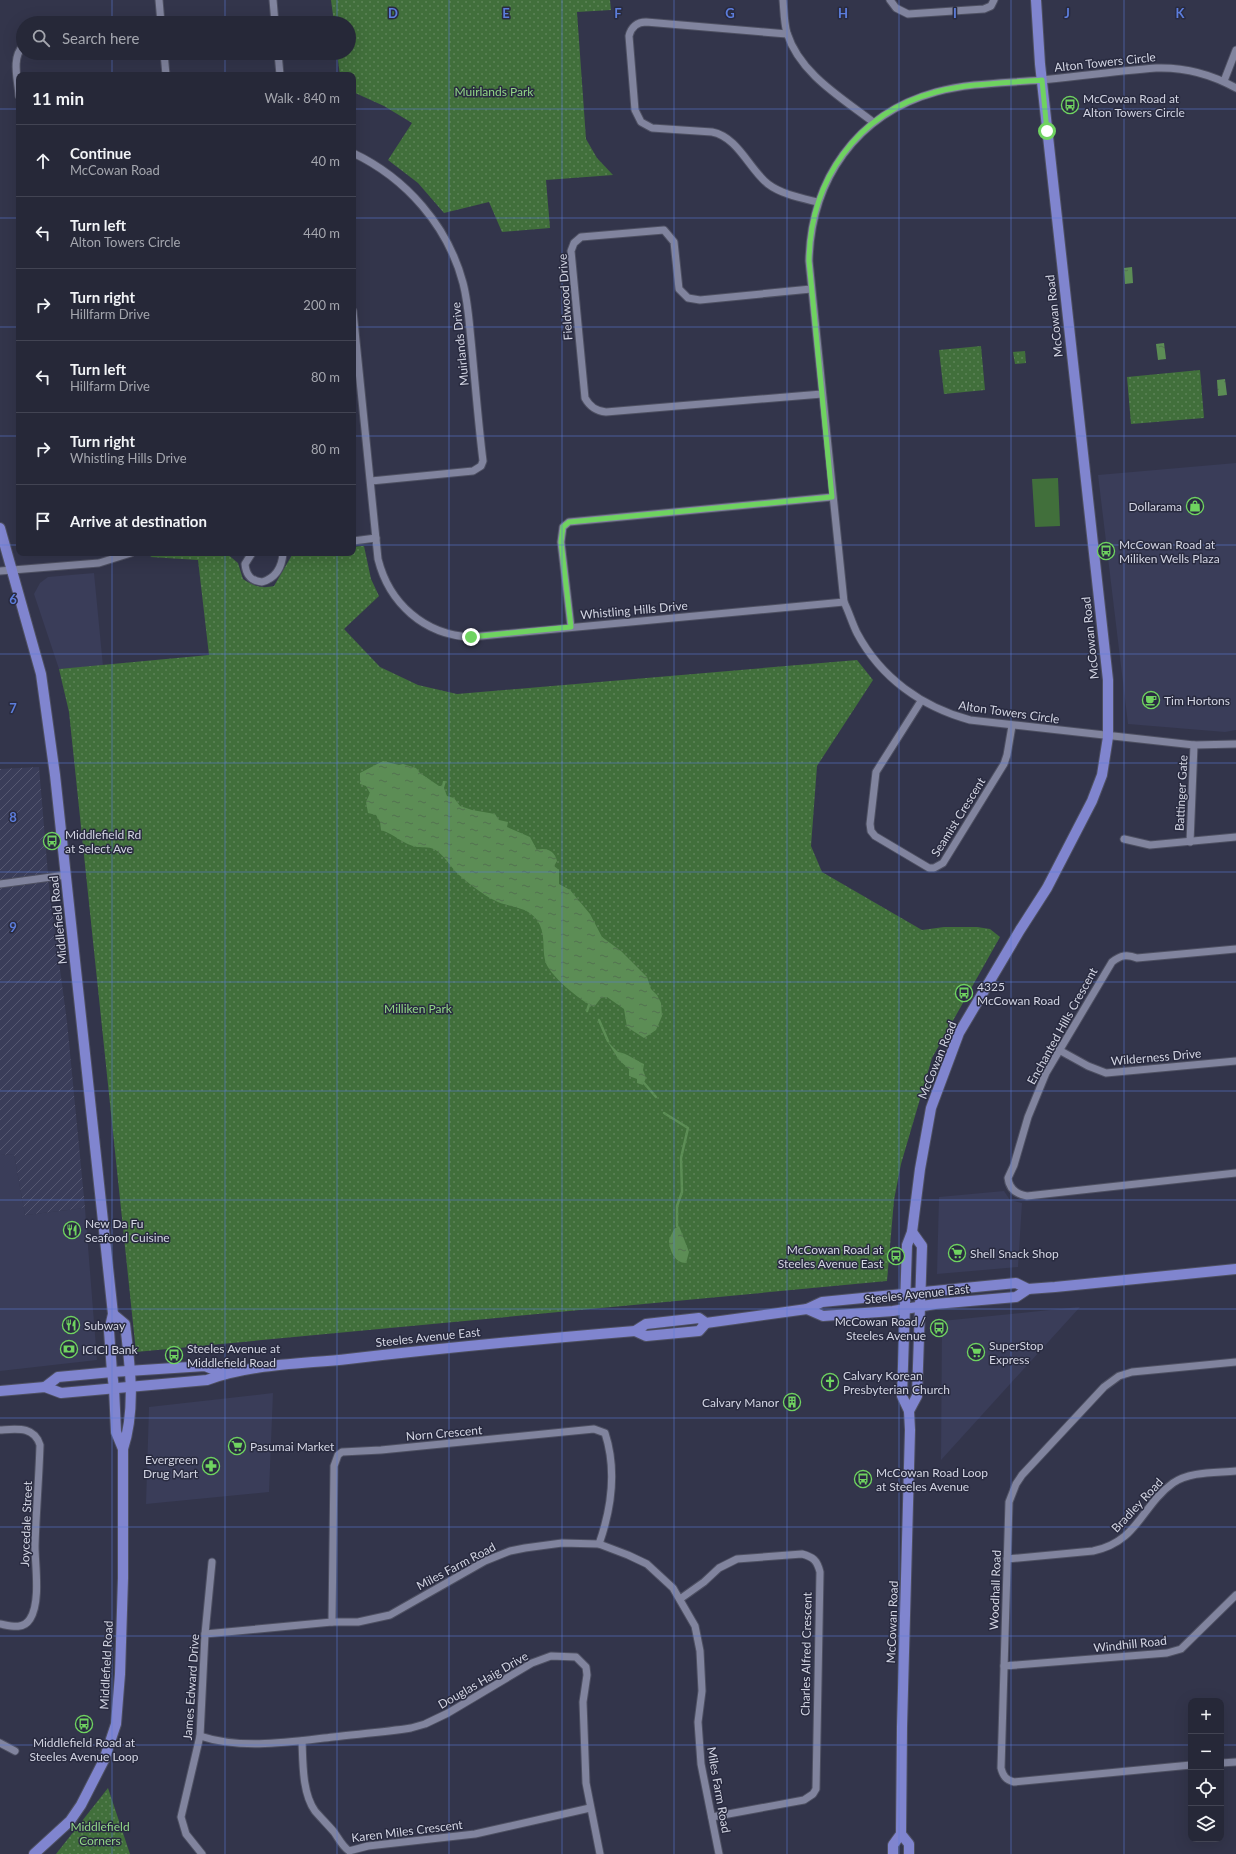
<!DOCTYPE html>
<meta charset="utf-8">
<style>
:root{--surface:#262838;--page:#2e3040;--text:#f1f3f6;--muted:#a4a6ae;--line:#424453}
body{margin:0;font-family:Lato,sans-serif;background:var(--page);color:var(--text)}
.controls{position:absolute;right:12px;bottom:12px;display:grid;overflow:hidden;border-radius:8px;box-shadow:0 4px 16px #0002}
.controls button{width:36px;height:36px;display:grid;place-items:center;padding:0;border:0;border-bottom:1px solid var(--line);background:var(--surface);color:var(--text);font:20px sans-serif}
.stop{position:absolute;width:12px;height:12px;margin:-9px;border:3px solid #6fd360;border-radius:50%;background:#fff}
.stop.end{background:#6fd360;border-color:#fff;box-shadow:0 1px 4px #0008}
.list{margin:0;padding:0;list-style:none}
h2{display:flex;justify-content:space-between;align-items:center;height:52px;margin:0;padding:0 16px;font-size:17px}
h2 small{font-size:13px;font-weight:400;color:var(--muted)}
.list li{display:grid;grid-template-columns:26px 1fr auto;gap:12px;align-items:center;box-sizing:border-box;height:72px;padding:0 16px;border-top:1px solid var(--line)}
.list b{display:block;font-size:15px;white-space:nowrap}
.list p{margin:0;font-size:13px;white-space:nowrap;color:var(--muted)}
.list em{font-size:13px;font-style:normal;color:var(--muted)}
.icon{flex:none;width:22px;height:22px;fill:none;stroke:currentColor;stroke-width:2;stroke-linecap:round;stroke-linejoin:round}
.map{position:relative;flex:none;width:1236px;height:1854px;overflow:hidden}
.search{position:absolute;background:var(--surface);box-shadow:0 4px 16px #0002;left:16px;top:16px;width:340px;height:44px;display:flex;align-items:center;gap:10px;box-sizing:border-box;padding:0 14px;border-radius:22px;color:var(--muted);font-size:15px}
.panel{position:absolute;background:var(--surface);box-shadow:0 4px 16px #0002;left:16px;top:72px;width:340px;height:484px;border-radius:8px}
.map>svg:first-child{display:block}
.built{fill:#3a3d59}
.industrial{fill:url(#industrial-furrows)}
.grass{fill:#416f3b}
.park{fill:url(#park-dots)}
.water{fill:url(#water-ripples)}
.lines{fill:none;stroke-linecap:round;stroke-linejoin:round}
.stream{stroke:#5c8d55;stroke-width:2.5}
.minor-casing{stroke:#4e5062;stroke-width:9}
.major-casing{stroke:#4e5062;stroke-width:12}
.minor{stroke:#81849e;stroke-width:7}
.major{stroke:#8085cf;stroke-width:10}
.route{stroke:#6fd360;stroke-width:5}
.grid{fill:none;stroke:#5c7ddc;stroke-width:1;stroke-opacity:0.55}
.labels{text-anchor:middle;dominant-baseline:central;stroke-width:3;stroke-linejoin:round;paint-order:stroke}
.street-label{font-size:12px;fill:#d2d4e2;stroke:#292b40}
.park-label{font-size:12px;fill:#91d686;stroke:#292b40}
.poi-label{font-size:12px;fill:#d2d4e2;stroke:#292b40;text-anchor:start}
.grid-label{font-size:13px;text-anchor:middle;font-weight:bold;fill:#5c7ddc;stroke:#292b40;stroke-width:3;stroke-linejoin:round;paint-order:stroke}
</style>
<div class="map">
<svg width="1236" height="1854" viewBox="0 0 1236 1854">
<defs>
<pattern id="industrial-furrows" width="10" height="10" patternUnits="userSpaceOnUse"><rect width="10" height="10" fill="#3a3d59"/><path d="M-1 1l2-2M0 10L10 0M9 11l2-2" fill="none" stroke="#565871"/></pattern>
<pattern id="park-dots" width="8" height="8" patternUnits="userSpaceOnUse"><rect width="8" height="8" fill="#416f3b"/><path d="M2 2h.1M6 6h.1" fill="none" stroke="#5c8357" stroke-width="1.8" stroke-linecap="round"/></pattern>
<pattern id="water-ripples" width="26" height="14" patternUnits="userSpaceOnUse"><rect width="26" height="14" fill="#5c8d55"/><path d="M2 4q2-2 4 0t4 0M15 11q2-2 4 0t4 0" fill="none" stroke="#52724f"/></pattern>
</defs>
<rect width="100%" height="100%" fill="#33354b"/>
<g class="built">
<polygon points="1236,463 1236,730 1225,732 1128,724 1098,475"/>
<polygon points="94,573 103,666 59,669 34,594 40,583 48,577"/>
<polygon points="14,1154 25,1215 85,1208 97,1360 0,1371 0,1155"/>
<polygon points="1004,1191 1010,1200 1022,1203 1018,1267 937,1274 939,1197"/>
<polygon points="1079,1307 1080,1307 941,1460 942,1321"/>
<polygon points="273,1393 269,1492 146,1504 149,1407"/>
</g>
<polygon class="industrial" points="39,767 49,886 67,1022 85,1208 25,1215 14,1154 0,1155 0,769"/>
<polygon class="grass" points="1058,478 1060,526 1035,527 1032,479"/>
<g class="park">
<polygon points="331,0 610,0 611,10 577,12 586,139 597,158 613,175 546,180 550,228 502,232 489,202 444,213 418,183 388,160 412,123 384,106 353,92 353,75 340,75 337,53 349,53 349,23 334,23"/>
<polygon points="981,346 985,390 944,394 939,350"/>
<polygon points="1025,351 1026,363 1015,364 1013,352"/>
<polygon points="1200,370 1204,418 1131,424 1127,377"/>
<path d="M361,546H364L371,579L379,596L344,629L380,667L418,685L457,694L857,660L873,680L817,766L811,846L822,872L922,930L944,927H977L990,929L1000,937L932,1058L901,1164L894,1200L887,1281L136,1352L69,712L59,669L209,655L198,560L150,557L157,553H226L238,563L243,579C254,586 261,589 274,586L292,555L301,553H353V547Z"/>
<polygon points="108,1788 130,1854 56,1854"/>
</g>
<g class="water">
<polygon points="1132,267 1133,283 1125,284 1124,268"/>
<polygon points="1164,343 1166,359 1158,360 1156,344"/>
<polygon points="1225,379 1227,395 1218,396 1217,380"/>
<path d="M383,761L399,765L403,764L416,768L420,773L439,786H442L443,781H446L444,788L447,796L454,798L460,806L472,810L495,814L499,820L508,822L507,827L530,837L537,850C546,847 555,851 557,861L554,866L559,870V884L570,890L590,914L602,937L621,951L647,977L651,989L657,995L661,1003L662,1016L656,1030L644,1038L627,1027L624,1009L607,997L601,998L594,1007C582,1002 547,974 545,960C542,946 546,933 537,920C526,905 508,908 494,900C483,895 464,880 455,871C449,864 444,856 437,851C431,846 424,848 417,847C404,845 394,834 381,830L380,822L376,815L368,813L366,802L370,793L366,786L360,784V773Z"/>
<path d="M607,1041L618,1052C627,1053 635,1060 644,1064L643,1070L646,1078L643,1085L637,1083V1079L629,1076V1069L619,1060Z"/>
<path d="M679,1226L689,1252L686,1263C675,1263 670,1251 669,1242C669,1238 673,1232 674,1229Z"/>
</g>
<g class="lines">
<g class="stream">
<polyline points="587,1011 589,1005"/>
<polyline points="599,1020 608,1041"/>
<polyline points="644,1083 656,1097"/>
<polyline points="664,1113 688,1128 681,1158 682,1192 677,1206 677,1226"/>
</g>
<g class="minor-casing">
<g id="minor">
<polyline points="159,0 161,23"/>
<polyline points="273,0 275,23"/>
<path d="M783,0C784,11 784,23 787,33C800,74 842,98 873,122"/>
<polyline points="890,0 896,8 908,14 984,9 991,6 994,0"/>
<path d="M787,34L646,22C637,22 631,27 629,36L635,110L641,122L652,128L712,132C738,137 749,169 768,184C781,194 801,198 817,202"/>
<polyline points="164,53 166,75"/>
<polyline points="278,53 280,75"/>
<polyline points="1224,81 1236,50"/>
<path d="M1236,88C1211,74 1185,67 1156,68C1118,71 1080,76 1041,80C1007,83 969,83 936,92C856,114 811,180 809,261L844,602C849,612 852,623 857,633C881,678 922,707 970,720L1194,745L1236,744"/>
<path d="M19,96C18,80 11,58 23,46"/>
<path d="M353,153C406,178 448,226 463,283C468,302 469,321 471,340C475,380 478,421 483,461L481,466L473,471L371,481"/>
<path d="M811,289L700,300L688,298L679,289L674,242L664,230L581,237L574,243L571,251L585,398C590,407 596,411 606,412L822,394"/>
<path d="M353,311L378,559C389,603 424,635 471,637L844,602"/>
<polyline points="353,541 376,538"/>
<path d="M252,553L245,564C246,575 251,581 262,582C276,578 282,567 283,553"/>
<polyline points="0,571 99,563 131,553"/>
<polyline points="571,627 561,542 563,527 569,522 832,497"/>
<polyline points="921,701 876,772 870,824 871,831 875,836 929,868 934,868 943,863 1004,764 1007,755 1012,726"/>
<polyline points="1124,839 1150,845 1236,837"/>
<polyline points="1190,842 1194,745"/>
<polyline points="0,884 66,875"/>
<path d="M1236,949L1137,958C1127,954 1121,955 1112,962L1046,1073L1028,1117L1014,1165L1008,1178C1009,1189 1016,1194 1027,1196L1236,1173"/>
<polyline points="1059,1050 1088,1066 1106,1073 1236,1061"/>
<path d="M0,1430C17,1429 34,1426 40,1445C39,1478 36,1512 35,1546C35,1565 41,1602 30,1619C23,1630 11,1626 0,1624"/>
<path d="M1007,1559L1093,1551C1138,1542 1141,1506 1173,1483C1190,1471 1217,1473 1236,1471"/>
<path d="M680,1599L704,1582L719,1568L737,1559L802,1554C813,1557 817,1560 820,1572L816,1789L813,1794L804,1800L712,1817"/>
<path d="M332,1622L334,1466L338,1455L342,1452L381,1450L594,1429L605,1433C617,1470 612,1507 599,1544"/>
<polyline points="205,1634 332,1622 358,1622 390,1615 485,1561 510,1551 525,1548 562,1543 599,1544 628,1555 647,1564 673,1588 695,1626 700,1651 702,1691 698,1722 701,1764 719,1854"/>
<polyline points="1004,1666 1167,1653 1181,1649 1236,1595"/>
<path d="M200,1736C242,1750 290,1742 333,1737C359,1734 385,1732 411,1728L425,1724L448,1713L532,1663L551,1656L576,1657L586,1667L587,1675L583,1702L586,1783L600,1854"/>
<path d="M302,1741C303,1762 302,1793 315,1811C321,1818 328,1825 334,1832C339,1839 342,1846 349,1851L368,1846L475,1834L590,1808"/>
<polyline points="0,1743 15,1751"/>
<polyline points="1221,1763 1236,1762"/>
<path d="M1191,1765L1014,1782C1006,1780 1003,1776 1001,1768L1009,1502L1016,1484L1022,1475L1104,1387L1119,1376L1132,1372L1236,1362"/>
<polyline points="202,1854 186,1834 181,1817 200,1736 205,1634 212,1562"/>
</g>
</g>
<g class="major-casing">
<g id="major">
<polyline points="0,528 41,674 55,775 113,1314 109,1331 112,1372 114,1388 116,1432 123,1449"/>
<polyline points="807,1309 823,1316 893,1311 935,1304 1016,1297 1028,1289"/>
<polyline points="635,1331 646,1336 699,1331 706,1323"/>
<polyline points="45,1387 58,1377 112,1372 205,1366 225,1374"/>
<path d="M0,1391L45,1387L61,1393L207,1380C250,1364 302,1364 348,1359C443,1348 539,1339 635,1331L646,1324L699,1318L706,1323L807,1309L822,1302L1016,1283L1028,1289L1055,1287L1236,1269"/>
<polyline points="909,1411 917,1396 922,1246 912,1232"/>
<polyline points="901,1834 909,1844 909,1854"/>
<path d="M34,1854L70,1821L81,1805L104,1760L116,1724L120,1674L123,1578V1449C136,1409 130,1365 125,1324L113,1314"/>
<polyline points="893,1854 893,1845 901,1834 902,1727 910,1430 909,1411 902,1396 907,1245 912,1232 920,1169 931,1108 959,1033 1020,930 1047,888 1092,801 1102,775 1108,737 1108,680 1040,64 1036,0"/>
</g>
</g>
<use href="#minor" class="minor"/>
<use href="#major" class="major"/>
</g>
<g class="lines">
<path class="route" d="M471,637L571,627L561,542L563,527L569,522L832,497L809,261C810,181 856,113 936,92C970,83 1007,83 1042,80L1047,131"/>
</g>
<path class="grid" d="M112,0V23M225,0V23M337,0V23M449,0V1854M562,0V1854M674,0V1854M787,0V1854M899,0V1854M1011,0V1854M1124,0V1854M112,53V75M225,53V75M337,53V75M0,109H19M353,109H1236M0,218H19M353,218H1236M0,327H19M353,327H1236M0,436H19M353,436H1236M0,545H19M353,545H1236M112,553V1854M225,553V1854M337,553V1854M0,654H1236M0,763H1236M0,872H1236M0,982H1236M0,1091H1236M0,1200H1236M0,1309H1236M0,1418H1236M0,1527H1236M0,1636H1236M0,1745H1191M1221,1745H1236"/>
<defs>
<g id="bus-ring" transform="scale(0.9)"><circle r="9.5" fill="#292b40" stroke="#6fd360" stroke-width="1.5"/><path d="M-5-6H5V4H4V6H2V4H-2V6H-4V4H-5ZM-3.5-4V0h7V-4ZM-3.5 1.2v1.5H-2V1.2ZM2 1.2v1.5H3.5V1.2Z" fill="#6fd360"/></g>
<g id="shop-ring" transform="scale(0.9)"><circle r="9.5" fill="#292b40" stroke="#6fd360" stroke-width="1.5"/><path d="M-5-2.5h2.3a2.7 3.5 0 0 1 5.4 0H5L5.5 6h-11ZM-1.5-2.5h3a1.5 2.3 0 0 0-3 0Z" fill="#6fd360"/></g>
<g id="cafe-ring" transform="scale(0.9)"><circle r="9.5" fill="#292b40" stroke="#6fd360" stroke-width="1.5"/><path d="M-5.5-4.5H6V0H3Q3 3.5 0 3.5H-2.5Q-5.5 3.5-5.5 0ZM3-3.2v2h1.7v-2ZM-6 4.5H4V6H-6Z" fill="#6fd360"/></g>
<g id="restaurant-ring" transform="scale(0.9)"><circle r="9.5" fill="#292b40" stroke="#6fd360" stroke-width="1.5"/><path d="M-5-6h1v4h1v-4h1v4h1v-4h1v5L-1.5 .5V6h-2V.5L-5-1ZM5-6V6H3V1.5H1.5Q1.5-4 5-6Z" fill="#6fd360"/></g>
<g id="supermarket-ring" transform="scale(0.9)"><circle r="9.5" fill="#292b40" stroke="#6fd360" stroke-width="1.5"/><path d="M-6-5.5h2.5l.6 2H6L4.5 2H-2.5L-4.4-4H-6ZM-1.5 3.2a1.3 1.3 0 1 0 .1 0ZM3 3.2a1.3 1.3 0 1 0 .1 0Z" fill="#6fd360"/></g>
<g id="bank-ring" transform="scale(0.9)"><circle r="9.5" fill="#292b40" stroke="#6fd360" stroke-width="1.5"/><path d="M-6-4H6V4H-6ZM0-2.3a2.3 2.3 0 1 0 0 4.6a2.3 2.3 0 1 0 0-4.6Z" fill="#6fd360"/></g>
<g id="church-ring" transform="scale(0.9)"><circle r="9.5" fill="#292b40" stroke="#6fd360" stroke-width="1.5"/><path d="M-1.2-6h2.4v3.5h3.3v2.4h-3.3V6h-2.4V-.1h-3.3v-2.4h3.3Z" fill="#6fd360"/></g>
<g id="building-ring" transform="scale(0.9)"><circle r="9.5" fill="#292b40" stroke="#6fd360" stroke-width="1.5"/><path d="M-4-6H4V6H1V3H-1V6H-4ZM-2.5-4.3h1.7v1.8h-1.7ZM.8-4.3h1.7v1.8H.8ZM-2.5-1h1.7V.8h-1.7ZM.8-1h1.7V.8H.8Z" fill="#6fd360"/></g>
<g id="pharmacy-ring" transform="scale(0.9)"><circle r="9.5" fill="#292b40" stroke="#6fd360" stroke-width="1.5"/><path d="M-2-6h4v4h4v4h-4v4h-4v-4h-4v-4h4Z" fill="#6fd360"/></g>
</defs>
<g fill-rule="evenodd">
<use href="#bus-ring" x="1070" y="105"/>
<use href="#shop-ring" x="1195" y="506"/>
<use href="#bus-ring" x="1106" y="551"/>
<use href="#cafe-ring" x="1151" y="700"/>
<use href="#bus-ring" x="52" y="841"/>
<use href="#bus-ring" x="964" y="993"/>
<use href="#restaurant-ring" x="72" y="1230"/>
<use href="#supermarket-ring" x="957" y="1253"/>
<use href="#bus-ring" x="896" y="1256"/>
<use href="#restaurant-ring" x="71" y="1325"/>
<use href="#bus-ring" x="939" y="1328"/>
<use href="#bank-ring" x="69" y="1349"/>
<use href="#supermarket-ring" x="976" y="1352"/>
<use href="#bus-ring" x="174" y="1355"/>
<use href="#church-ring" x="830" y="1382"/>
<use href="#building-ring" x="792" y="1402"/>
<use href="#supermarket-ring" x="237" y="1446"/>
<use href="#pharmacy-ring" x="211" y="1466"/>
<use href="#bus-ring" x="863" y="1479"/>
<use href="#bus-ring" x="84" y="1724"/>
</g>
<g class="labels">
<g class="street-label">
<text transform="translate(1105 62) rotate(-6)">Alton Towers Circle</text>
<text transform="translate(565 297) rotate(-94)">Fieldwood Drive</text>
<text transform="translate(1054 316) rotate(-96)">McCowan Road</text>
<text transform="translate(460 344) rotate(-96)">Muirlands Drive</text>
<text transform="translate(634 610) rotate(-5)">Whistling Hills Drive</text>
<text transform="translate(1090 638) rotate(-96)">McCowan Road</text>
<text transform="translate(1009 712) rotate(8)">Alton Towers Circle</text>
<text transform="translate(1181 793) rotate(-87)">Battinger Gate</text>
<text transform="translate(958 817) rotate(-58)">Seamist Crescent</text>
<text transform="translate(58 920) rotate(-96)">Middlefield Road</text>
<text transform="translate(1062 1026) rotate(-61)">Enchanted Hills Crescent</text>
<text transform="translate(1156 1057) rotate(-5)">Wilderness Drive</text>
<text transform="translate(937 1060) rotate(-68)">McCowan Road</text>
<text transform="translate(917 1294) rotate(-6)">Steeles Avenue East</text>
<text transform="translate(428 1337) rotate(-6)">Steeles Avenue East</text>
<text transform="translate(444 1433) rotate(-5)">Norn Crescent</text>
<text transform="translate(1137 1505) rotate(-47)">Bradley Road</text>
<text transform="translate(26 1524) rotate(-88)">Joycedale Street</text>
<text transform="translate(456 1566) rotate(-28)">Miles Farm Road</text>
<text transform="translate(995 1590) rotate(-88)">Woodhall Road</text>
<text transform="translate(892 1622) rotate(-88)">McCowan Road</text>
<text transform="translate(1130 1644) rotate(-6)">Windhill Road</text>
<text transform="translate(806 1654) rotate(-89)">Charles Alfred Crescent</text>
<text transform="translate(106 1665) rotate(-87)">Middlefield Road</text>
<text transform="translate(483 1680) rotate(-30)">Douglas Haig Drive</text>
<text transform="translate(191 1687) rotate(-86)">James Edward Drive</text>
<text transform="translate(719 1790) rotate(80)">Miles Farm Road</text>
<text transform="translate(407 1831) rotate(-7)">Karen Miles Crescent</text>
</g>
<g class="park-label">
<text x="494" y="91">Muirlands Park</text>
<text x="418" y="1008">Milliken Park</text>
<text x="100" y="1826">Middlefield<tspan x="100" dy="14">Corners</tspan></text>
</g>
<g class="poi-label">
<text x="1083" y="98">McCowan Road at<tspan x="1083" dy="14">Alton Towers Circle</tspan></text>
<text x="1182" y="506" text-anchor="end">Dollarama</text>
<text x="1119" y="544">McCowan Road at<tspan x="1119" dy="14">Miliken Wells Plaza</tspan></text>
<text x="1164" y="700">Tim Hortons</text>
<text x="65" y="834">Middlefield Rd<tspan x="65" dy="14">at Select Ave</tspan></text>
<text x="977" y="986">4325<tspan x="977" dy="14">McCowan Road</tspan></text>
<text x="85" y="1223">New Da Fu<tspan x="85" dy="14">Seafood Cuisine</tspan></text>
<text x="883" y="1249" text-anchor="end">McCowan Road at<tspan x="883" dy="14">Steeles Avenue East</tspan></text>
<text x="970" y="1253">Shell Snack Shop</text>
<text x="926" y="1321" text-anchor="end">McCowan Road /<tspan x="926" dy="14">Steeles Avenue</tspan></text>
<text x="84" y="1325">Subway</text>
<text x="989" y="1345">SuperStop<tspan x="989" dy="14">Express</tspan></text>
<text x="187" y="1348">Steeles Avenue at<tspan x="187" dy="14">Middlefield Road</tspan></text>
<text x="82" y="1349">ICICI Bank</text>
<text x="843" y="1375">Calvary Korean<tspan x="843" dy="14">Presbyterian Church</tspan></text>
<text x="779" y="1402" text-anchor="end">Calvary Manor</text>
<text x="250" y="1446">Pasumai Market</text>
<text x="198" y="1459" text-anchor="end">Evergreen<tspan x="198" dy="14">Drug Mart</tspan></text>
<text x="876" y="1472">McCowan Road Loop<tspan x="876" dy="14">at Steeles Avenue</tspan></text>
<text x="84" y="1742" text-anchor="middle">Middlefield Road at<tspan x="84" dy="14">Steeles Avenue Loop</tspan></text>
</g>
</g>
<g class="grid-label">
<text x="393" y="18">D</text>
<text x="506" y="18">E</text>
<text x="618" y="18">F</text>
<text x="730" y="18">G</text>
<text x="843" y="18">H</text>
<text x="955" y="18">I</text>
<text x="1067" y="18">J</text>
<text x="1180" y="18">K</text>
<text x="13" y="604">6</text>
<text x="13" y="713">7</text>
<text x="13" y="822">8</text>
<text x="13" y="932">9</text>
</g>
</svg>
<div class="controls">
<button>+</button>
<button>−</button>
<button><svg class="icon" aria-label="locate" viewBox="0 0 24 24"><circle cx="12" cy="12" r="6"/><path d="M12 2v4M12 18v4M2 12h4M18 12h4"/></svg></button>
<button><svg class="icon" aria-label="layers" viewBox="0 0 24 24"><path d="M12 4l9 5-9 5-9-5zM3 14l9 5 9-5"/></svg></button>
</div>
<div class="stop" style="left:1047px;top:131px"></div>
<div class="stop end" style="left:471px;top:637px"></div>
<div class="search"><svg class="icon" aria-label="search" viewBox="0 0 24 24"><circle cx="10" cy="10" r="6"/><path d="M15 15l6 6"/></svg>Search here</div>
<section class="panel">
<h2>11 min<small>Walk · 840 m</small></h2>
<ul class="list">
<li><svg class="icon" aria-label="ahead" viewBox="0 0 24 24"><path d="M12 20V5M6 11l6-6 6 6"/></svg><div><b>Continue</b><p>McCowan Road</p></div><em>40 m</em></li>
<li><svg class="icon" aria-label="left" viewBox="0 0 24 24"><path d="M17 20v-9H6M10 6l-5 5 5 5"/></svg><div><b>Turn left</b><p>Alton Towers Circle</p></div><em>440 m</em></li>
<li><svg class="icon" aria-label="right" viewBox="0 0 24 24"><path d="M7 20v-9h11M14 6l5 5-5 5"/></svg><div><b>Turn right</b><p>Hillfarm Drive</p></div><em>200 m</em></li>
<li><svg class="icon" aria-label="left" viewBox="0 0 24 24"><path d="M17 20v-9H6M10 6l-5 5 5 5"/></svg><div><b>Turn left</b><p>Hillfarm Drive</p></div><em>80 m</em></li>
<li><svg class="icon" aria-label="right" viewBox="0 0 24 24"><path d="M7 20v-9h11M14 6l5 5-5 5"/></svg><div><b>Turn right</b><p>Whistling Hills Drive</p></div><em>80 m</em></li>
<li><svg class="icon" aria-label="arrive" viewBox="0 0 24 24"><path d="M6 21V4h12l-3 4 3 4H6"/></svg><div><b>Arrive at destination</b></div></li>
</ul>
</section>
</div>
